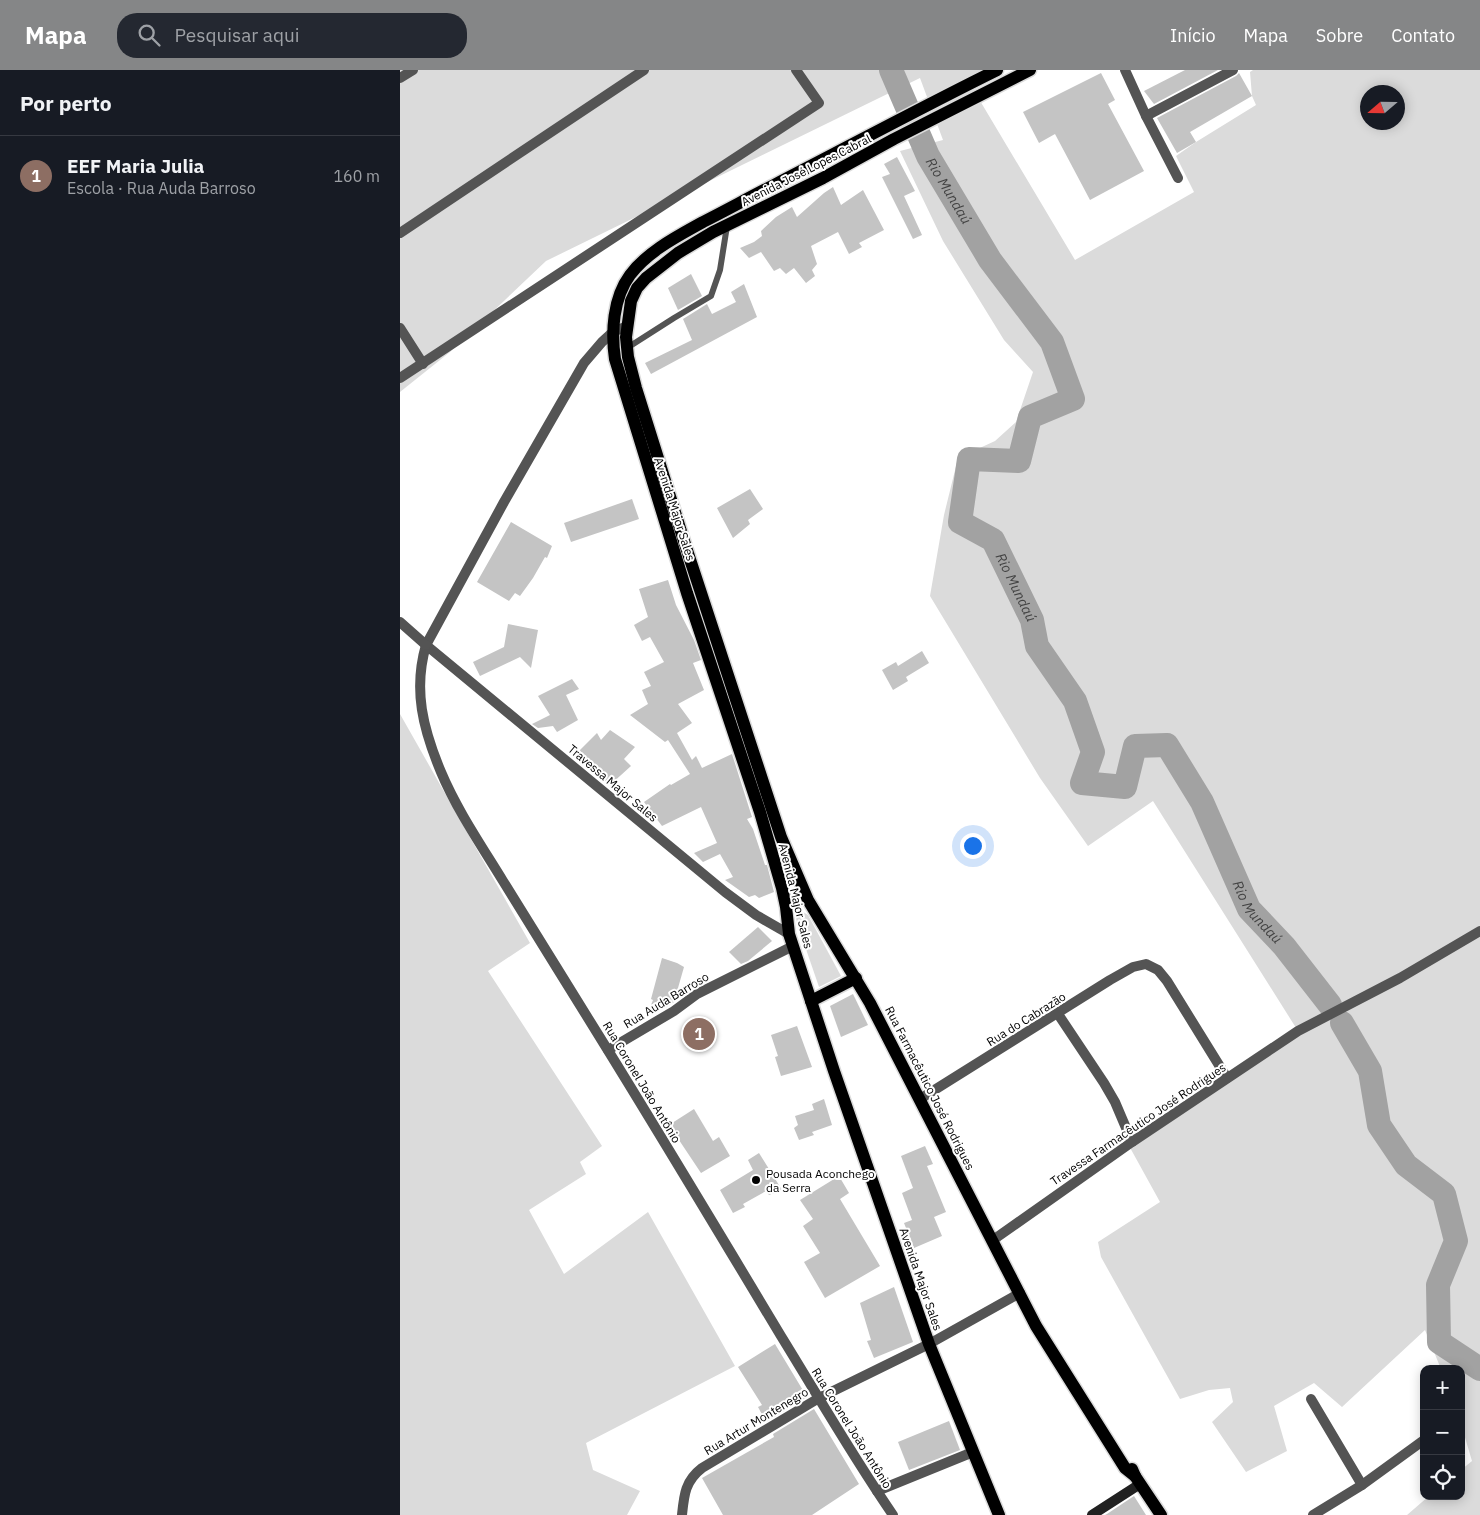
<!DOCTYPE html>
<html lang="pt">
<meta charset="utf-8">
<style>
:root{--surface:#171b24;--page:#242831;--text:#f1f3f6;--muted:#9ea1a6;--line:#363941;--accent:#858687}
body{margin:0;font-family:"IBM Plex Sans",sans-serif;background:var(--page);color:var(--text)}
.controls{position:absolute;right:15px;bottom:15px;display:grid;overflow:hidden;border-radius:10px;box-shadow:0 2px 12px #0003}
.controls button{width:45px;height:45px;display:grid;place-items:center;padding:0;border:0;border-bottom:1px solid var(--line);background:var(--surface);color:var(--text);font:25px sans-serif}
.compass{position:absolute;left:960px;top:15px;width:45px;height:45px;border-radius:50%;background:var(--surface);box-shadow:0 2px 12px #0003;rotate:250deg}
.you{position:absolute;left:572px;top:775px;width:18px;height:18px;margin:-12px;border:4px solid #fff;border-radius:50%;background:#1a73e8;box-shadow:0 0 0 8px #1a73e833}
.badge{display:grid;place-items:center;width:32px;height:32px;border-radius:50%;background:var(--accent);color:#fff;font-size:16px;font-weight:700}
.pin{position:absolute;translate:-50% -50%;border:2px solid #fff;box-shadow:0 1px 5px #0006}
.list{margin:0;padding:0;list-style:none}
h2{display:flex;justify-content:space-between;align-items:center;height:65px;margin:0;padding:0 20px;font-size:21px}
h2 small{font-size:16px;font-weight:400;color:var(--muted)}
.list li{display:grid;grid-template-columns:32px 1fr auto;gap:15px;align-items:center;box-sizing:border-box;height:80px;padding:0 20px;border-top:1px solid var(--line)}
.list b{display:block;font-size:19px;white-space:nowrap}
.list p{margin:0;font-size:16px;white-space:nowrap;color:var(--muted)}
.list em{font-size:16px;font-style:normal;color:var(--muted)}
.icon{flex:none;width:28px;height:28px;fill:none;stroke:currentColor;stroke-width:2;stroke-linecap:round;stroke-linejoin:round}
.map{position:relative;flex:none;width:1080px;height:1445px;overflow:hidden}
header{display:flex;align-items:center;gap:30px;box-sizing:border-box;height:70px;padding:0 25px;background:var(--accent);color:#fff}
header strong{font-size:24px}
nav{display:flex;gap:28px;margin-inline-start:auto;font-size:18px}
.search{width:350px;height:45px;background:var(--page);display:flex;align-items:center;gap:12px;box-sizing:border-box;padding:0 18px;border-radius:20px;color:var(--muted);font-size:19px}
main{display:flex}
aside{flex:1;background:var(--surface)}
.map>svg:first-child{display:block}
.green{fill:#dbdbdb;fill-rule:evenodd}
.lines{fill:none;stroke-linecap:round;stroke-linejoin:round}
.river{stroke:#a2a2a2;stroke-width:24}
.building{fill:#c4c4c4}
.primary-casing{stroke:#dbdbdb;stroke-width:15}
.service{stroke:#545454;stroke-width:6}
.pedestrian{stroke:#545454;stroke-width:10}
.minor{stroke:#545454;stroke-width:10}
.tertiary{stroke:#545454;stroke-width:10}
.secondary{stroke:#212121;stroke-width:10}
.primary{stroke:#000;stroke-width:12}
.poi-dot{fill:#000;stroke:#fff;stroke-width:2}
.labels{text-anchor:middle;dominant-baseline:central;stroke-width:4;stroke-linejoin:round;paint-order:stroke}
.street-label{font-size:12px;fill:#000;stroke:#fff}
.poi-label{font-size:12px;fill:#000;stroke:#fff;text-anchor:start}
.water-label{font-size:14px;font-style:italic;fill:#434343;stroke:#fff}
</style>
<header>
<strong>Mapa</strong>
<div class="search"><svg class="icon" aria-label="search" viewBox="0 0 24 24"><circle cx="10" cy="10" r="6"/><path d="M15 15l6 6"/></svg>Pesquisar aqui</div>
<nav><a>Início</a><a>Mapa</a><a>Sobre</a><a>Contato</a></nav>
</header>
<main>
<aside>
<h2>Por perto<small></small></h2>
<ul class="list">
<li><span class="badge" style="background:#8d6e63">1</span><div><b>EEF Maria Julia</b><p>Escola · Rua Auda Barroso</p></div><em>160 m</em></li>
</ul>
</aside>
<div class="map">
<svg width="1080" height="1445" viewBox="0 0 1080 1445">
<rect width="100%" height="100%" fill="#fff"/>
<g class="green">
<path d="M0,0H594L570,14L675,190L794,122L776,86L796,72L856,35L852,26L850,2L853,0H1080V1445H1007L1029,1426H1061V1400L1072,1391L1061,1354V1299H1041L1025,1260L942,1337L914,1313L874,1336L887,1381L846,1402L812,1352L833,1332L830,1318L809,1320L780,1329L701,1187L698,1172L760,1132L728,1074L898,961L753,731L688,776L640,708L530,526L544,445L558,388L595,371L616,352L633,302L604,270L543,171L500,81L543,70L520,8L146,191L50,282L0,322ZM968,22H998V52H968Z"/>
<polygon points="0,644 130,873 88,901 202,1076 180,1092 186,1104 129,1140 164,1204 248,1142 335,1296 186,1373 193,1400 240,1421 227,1445 0,1445"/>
<polygon points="403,842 408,845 441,906 419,917 397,853 396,847 398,844"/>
</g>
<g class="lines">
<g class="river">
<path id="s1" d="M491,0L528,86L590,190L652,272L673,329L630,347L619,391L569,389L560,452L593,470L632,550L637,576L675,631L693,682L682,713L725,717L735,676L767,675L802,732L849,839L884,876L930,935"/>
<polyline points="942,953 970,1001 979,1055 1006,1095 1044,1124 1056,1171 1038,1215 1039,1272 1080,1299"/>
</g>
</g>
<g class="building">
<polygon points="785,0 818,0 754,34 744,21"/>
<polygon points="701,3 715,30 708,34 744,101 690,130 655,64 639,73 623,42"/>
<polygon points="839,3 852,26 790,62 796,72 777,83 757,48 836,6"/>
<polygon points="497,87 515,121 504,126 522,165 513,169 482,107 490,104 484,94"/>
<polygon points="433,117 441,135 463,120 484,160 459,173 462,177 449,184 438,162 411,176 417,194 412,200 415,206 406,213 394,198 386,204 380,198 374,201 361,182 349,188 340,178 354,172 362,166 361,161 376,147 392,137 397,147 424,123"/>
<polygon points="291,204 302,226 278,240 268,218"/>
<polygon points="344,214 357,247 251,304 245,293 292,270 283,249 307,234 312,244 336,232 331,222"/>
<polygon points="350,419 363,439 348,450 350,454 333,468 317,438"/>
<polygon points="232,429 239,449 171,472 164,453"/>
<polygon points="111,452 152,476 147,488 145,487 133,508 120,526 115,523 109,531 77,512"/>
<polygon points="268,510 276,535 294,570 301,590 293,593 304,620 278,634 292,653 277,663 292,690 296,686 302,698 332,684 352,747 347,749 353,759 365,795 367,795 374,822 359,828 355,825 349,827 325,810 333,807 320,784 303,792 294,783 317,773 301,737 262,756 244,732 270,714 271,715 290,704 268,670 265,672 230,645 248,634 242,620 251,616 244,602 264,592 250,567 242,571 234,555 248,547 239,519"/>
<polygon points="108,554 138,560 131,598 120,587 80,606 73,592 104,577"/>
<polygon points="522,581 529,593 506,607 508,611 493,620 482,600 496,592 498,596"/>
<polygon points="172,609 179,619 166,625 178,650 157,662 153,656 138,658 132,654 150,645 138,626"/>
<polygon points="210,660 235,677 224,689 231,696 210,715 175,685 197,663 201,670"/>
<polygon points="358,857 372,871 348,891 341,894 329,882"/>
<polygon points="262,888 277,893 284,897 274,932 265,938 251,935 253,930 251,929"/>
<polygon points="453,924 468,955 441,967 430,936"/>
<polygon points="397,956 412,997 381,1006 375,987 378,986 371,965"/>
<polygon points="424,1029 432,1055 412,1062 414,1065 399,1070 394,1058 398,1055 395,1046 414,1040 412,1034"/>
<polygon points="294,1039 313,1071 319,1067 330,1086 301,1103 269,1055"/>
<polygon points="525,1076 533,1094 527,1096 546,1142 534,1147 542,1166 514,1178 504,1153 512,1150 502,1123 513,1118 501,1086"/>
<polygon points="359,1083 382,1120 369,1125 366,1121 343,1134 345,1137 333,1143 320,1120 353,1100 348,1090"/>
<polygon points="439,1106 449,1123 440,1129 480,1196 425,1228 404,1192 420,1183 403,1156 413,1149 400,1130"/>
<polygon points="494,1217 513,1272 474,1288 467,1271 471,1270 460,1233"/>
<polygon points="375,1274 407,1327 366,1352 358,1337 362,1335 338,1297"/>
<polygon points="414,1339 459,1414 412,1445 323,1445 302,1408 374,1367 373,1364"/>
<polygon points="549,1351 560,1380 509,1400 498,1372"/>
<polygon points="734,1426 746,1445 705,1445 707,1444"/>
</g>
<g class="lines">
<g class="primary-casing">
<g id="primary">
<path d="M597,0C522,37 448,77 374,115C350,127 327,140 303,152C278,166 248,181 230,205C213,228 211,262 215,289L287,523L360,742L382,818L386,837L389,864L434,1001L529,1274L599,1445"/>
<polyline points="630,0 494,69 423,108 313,162 278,183 246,208 237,218 231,231 226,267 228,287 236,318 284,471 381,767 408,830 470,933 636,1256 725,1398 735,1406"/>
<polyline points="411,931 456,908"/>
<polyline points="732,1399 735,1406 761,1445"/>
</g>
</g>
<polyline class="service" points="227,278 274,248 311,226 320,200 327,156"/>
<polyline class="pedestrian" points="477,1421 573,1382"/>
<g class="minor">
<polyline points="725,0 746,46 778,108"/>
<polyline points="0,8 13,0"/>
<polyline points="746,46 833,0"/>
<polyline points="0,163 244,0"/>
<polyline points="0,258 23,294"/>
<polyline points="0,308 419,33 396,0"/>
<polyline points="26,575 325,822 356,845 389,864"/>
<polyline points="658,944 704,1013 715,1032 732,1072"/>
<polyline points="208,980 274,941 297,924 393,876"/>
<polyline points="520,1029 710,910 733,897 746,894 758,900 767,911 827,1008"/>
<polyline points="593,1170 732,1072 898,961 1000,908 1080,861"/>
<polyline points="911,1329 962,1415"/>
<path d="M282,1445C284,1425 285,1411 302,1398L419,1328L529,1274L620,1223"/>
<polyline points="913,1445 962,1415 1024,1370"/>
</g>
<g class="tertiary">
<path d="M227,256L213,262L202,272L184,293L104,432L26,575C13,620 23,659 41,702C57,740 81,775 103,811C138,868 174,925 209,982C267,1076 324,1171 381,1266C418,1326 453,1387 493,1445"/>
<polyline points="0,552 26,575"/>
</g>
<polyline class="secondary" points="692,1445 740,1414"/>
<use href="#primary" class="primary"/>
</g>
<circle class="poi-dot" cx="356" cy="1110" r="5"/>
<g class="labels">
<g class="street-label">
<text transform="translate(406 100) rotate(-27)">Avenida José Lopes Cabral</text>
<text transform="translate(275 439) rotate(72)">Avenida Major Sales</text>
<text transform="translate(213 713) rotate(40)">Travessa Major Sales</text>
<text transform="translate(396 826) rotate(76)">Avenida Major Sales</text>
<text transform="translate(266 930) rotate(-31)">Rua Auda Barroso</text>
<text transform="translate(626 949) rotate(-32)">Rua do Cabrazão</text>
<text transform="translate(242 1012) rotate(59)">Rua Coronel João Antônio</text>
<text transform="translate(530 1018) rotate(63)">Rua Farmacêutico José Rodrigues</text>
<text transform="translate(738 1054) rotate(-34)">Travessa Farmacêutico José Rodrigues</text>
<text transform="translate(521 1209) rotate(71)">Avenida Major Sales</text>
<text transform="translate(356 1351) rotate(-31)">Rua Artur Montenegro</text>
<text transform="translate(452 1358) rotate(58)">Rua Coronel João Antônio</text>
</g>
<g class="poi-label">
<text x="366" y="1103">Pousada Aconchego<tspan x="366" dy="14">da Serra</tspan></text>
</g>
<g class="water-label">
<text stroke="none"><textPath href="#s1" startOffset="134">Rio Mundaú</textPath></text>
<text stroke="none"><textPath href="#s1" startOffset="674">Rio Mundaú</textPath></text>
<text stroke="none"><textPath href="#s1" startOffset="1199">Rio Mundaú</textPath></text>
</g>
</g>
</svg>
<div class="controls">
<button>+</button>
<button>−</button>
<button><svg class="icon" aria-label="locate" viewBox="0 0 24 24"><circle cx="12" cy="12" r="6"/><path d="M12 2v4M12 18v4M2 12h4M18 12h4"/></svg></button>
</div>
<svg class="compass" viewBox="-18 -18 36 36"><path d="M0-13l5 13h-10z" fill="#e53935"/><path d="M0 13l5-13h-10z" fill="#9ea1a6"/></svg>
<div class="you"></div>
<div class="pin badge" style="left:299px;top:964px;background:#8d6e63">1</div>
</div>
</main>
